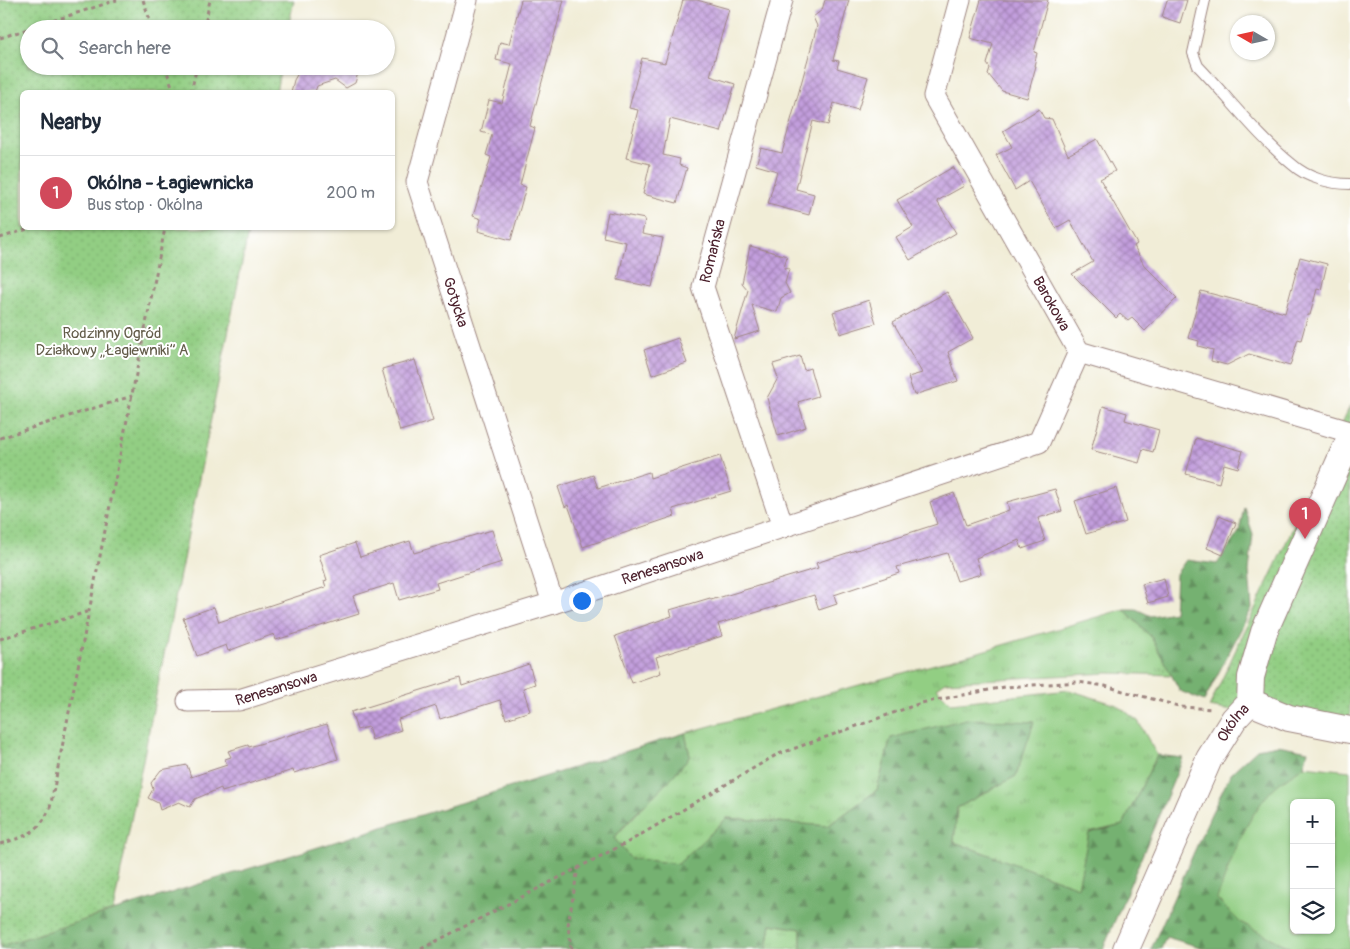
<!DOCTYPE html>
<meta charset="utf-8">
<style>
:root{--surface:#fff;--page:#f6f6f7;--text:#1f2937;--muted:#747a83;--line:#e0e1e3;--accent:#d1495b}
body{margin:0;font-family:Pangolin,sans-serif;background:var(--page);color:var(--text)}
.controls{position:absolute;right:15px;bottom:15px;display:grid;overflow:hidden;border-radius:8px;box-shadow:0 1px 4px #0004}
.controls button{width:45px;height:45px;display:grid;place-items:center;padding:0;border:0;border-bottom:1px solid var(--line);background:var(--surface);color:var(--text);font:25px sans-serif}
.compass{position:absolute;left:1230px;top:15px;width:45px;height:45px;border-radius:50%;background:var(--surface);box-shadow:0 1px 4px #0004;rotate:279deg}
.you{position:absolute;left:581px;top:600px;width:18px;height:18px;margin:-12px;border:4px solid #fff;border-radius:50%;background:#1a73e8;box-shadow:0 0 0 8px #1a73e833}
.badge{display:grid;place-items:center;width:32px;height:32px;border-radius:50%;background:var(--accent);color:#fff;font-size:16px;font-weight:700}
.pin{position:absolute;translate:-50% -41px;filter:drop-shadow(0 1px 2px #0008)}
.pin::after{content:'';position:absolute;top:26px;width:18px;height:15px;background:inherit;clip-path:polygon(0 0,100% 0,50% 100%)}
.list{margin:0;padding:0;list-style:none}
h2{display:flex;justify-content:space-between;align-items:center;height:65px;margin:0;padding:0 20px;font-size:21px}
h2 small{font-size:16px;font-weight:400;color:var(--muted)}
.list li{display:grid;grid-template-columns:32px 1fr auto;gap:15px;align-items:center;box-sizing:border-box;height:75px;padding:0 20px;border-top:1px solid var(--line)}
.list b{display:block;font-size:19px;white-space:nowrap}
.list p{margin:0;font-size:16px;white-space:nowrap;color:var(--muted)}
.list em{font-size:16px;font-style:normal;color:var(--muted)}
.icon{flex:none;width:28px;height:28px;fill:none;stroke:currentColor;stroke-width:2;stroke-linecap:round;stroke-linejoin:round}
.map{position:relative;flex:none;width:1350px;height:949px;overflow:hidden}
.search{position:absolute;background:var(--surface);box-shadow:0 1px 4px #0004;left:20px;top:20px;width:375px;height:55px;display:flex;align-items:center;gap:12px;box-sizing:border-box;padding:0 18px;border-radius:28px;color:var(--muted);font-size:19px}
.panel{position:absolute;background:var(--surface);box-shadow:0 1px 4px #0004;left:20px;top:90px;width:375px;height:140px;border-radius:8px}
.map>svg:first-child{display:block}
.grass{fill:url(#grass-tufts);stroke:#6e7657}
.forest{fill:url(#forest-firs);stroke:#60684e}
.park{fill:url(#park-dots);stroke:#6e7657}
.pitch{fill:#92ce83;stroke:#6e7657;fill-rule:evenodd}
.building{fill:url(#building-cross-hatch)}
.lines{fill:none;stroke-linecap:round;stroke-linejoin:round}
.service-casing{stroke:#9e8681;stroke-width:12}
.minor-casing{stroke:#9e8681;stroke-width:23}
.tertiary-casing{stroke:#9e8681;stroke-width:28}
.path{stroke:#9e8681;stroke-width:3;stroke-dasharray:4 4;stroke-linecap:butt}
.service{stroke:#fff;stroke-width:10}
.minor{stroke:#fff;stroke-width:21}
.tertiary{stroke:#fff;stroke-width:26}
.labels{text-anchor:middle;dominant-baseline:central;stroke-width:4;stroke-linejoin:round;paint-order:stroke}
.street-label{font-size:15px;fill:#4a1f2b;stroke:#fff}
.park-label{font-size:15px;fill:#635c4a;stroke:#fff}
</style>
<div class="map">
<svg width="1350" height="949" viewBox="0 0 1350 949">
<defs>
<pattern id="grass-tufts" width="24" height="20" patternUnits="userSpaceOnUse" patternTransform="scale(1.25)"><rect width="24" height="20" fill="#92ce83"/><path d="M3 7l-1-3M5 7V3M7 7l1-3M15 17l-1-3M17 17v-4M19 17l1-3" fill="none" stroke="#7fb071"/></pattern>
<pattern id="forest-firs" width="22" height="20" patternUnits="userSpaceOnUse" patternTransform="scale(1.25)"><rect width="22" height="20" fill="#75b171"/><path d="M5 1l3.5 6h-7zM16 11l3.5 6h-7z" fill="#628f5d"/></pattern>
<pattern id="park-dots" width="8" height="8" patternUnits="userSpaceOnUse" patternTransform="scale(1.25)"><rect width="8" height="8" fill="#92ce83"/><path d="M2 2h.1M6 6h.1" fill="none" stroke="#7fb071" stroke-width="1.8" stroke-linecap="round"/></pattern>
<pattern id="building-cross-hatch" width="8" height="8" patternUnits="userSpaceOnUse" patternTransform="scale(1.25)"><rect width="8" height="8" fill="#c29edd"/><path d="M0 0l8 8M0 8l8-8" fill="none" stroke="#a080b3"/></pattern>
</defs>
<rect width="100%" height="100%" fill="#fff"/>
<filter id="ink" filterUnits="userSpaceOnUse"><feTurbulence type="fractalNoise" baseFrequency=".02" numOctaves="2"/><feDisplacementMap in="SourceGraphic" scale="10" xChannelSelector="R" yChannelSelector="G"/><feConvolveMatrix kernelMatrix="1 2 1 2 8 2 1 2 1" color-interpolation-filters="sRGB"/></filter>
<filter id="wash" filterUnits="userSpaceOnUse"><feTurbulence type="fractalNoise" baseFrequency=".0096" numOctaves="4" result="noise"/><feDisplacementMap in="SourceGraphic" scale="20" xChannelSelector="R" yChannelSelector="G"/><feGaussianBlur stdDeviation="1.12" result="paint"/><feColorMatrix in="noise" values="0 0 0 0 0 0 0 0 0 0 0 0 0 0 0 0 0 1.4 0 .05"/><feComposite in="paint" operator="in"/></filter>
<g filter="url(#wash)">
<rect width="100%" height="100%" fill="#f1edd7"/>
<g class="grass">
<polygon points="1124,609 1151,637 1173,675 1108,673 945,682 936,688 951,703 1069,690 1117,705 1138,721 1157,755 1123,825 1089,833 1079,888 954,842 957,808 1016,776 1033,722 891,738 877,790 828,826 727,818 678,864 630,858 614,838 690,756 685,733 979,652"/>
<polygon points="771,924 801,929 801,949 767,949"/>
</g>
<g class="forest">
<polygon points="1244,507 1253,534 1249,571 1252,608 1204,701 1180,691 1151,637 1124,609 1136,609 1151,616 1174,612 1176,574 1186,560 1217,564 1239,532"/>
<path d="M966,719L1034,722L1016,776L957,808L954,842L1078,887L1089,833L1123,825L1157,755L1183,758L1103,949H801V929L771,924L767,949H0V946L685,733L690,756C667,786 637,809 614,838L630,858L678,864L727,818L828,826L877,790L891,738Z"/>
<polygon points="1278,745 1308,751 1304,766 1276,787 1240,922 1293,949 1207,949 1166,937 1161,949 1151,949 1210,816 1231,773 1257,749"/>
</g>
<g class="park">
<polygon points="0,0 294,0 288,29 29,29 29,66 281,66 276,92 22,92 22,228 249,228 113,911 0,946"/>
<polygon points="1350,406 1350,731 1209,707"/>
</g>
<path class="pitch" d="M1304,766L1350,771V949H1293L1240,922L1217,899C1231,861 1245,816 1276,786C1284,779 1295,773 1304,766ZM1294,803H1331V930H1294Z"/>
<g id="blocks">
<g class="building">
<polygon points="521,0 564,0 530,126 535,128 520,185 526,187 511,240 478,231 481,219 473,216 491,157 486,155 492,135 481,132 489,100 502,103 512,64 496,60 500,42 509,44"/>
<polygon points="683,0 697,0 729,9 710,76 735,84 721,132 670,119 663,155 680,159 679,165 687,168 677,203 643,194 650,164 626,158 638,110 629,108 642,58 665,63"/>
<polygon points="825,0 849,0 833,60 839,61 837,68 868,77 858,110 834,103 828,125 813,121 796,189 814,194 809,215 768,204 777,171 756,165 761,148 782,153 817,26 813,17 822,10"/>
<polygon points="981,0 1048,0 1034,52 1037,53 1034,66 1036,66 1027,98 1002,91 988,74 990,68 987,64 993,44 970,38"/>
<polygon points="1167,0 1187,0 1180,23 1162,17"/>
<polygon points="302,66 365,66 366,71 358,73 355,83 346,88 335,80 317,86 315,92 291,92 294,80"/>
<polygon points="1039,109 1044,118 1052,119 1068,155 1097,139 1115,171 1100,179 1137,244 1134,246 1144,265 1177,298 1145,331 1132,318 1128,321 1120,314 1116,318 1072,274 1093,262 1070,220 1056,228 1029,181 1015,190 996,155 1012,147 1003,131"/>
<polygon points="953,167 964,186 937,201 956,233 910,260 896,237 913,227 897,200"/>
<polygon points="608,212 645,219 642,234 663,238 652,287 618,280 626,242 603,237"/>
<polygon points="750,246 787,256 784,268 789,269 785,283 790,293 781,298 777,312 752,305 760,331 734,339 748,290 742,283"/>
<polygon points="1300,257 1327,264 1321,290 1317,289 1310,315 1308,315 1301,340 1298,339 1290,366 1249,354 1227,365 1211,361 1213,350 1198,346 1199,341 1188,338 1201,291 1285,313"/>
<polygon points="947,292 973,338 948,352 958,381 914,395 908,377 922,373 893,322"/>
<polygon points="869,300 876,323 840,334 833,312"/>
<polygon points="678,338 687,363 652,375 644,350"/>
<polygon points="800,356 804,370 810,368 818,396 798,402 806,427 778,436 767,398 778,378 773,364"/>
<polygon points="415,360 433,421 400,431 382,369"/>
<polygon points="1103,406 1127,413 1125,420 1159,430 1153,452 1143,449 1139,463 1091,450"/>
<polygon points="1196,438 1243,451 1238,468 1224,464 1219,483 1186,474"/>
<polygon points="720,456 731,491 673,509 675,516 583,547 568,505 565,507 558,487 593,475 598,488 649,472 650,478"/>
<polygon points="1116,488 1126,522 1086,534 1075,501"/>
<polygon points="1055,489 1062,511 1038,518 1045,541 1022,549 1019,540 976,558 981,574 957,581 947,553 897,567 899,573 834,595 837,604 819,610 814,595 718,624 722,636 656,657 661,673 632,683 615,636 672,616 670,610 710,598 711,600 818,568 816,563 937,524 930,502 954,493 966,525 1009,510 1007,502"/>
<polygon points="1219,516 1236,523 1223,555 1207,548"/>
<polygon points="492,530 502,562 436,583 438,589 399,600 394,583 353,596 359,614 276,640 274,634 228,651 226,645 197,656 183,618 214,607 219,622 326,587 324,581 327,580 319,555 355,543 360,557 410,541 414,553"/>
<polygon points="1164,578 1168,597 1148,603 1142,584"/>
<polygon points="529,664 535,684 523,688 530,711 506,719 500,700 440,719 436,706 398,719 401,730 372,740 368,727 357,730 351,712 460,678 462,686"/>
<polygon points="327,724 338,759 294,773 293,770 222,792 221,788 195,799 190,807 179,802 160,810 158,803 148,798 153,789 151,783 161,770 187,765 191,777 227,765 225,759 231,757 228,751 248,745 249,747"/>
</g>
</g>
</g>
<g filter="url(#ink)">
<use href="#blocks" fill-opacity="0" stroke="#9e8681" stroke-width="1"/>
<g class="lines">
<g class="service-casing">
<path id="service" d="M1205,0L1193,53L1198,66C1229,98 1258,137 1293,165C1307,178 1331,184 1350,184"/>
</g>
<g class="minor-casing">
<g id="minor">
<path id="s1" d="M467,0L417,182L553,603"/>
<polyline points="782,0 703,287 783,527"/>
<path id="s2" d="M960,0L934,96L1079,352L1350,432"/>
<path id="s3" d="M188,701L239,700L553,603L1039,442L1079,352"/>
</g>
</g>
<g class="tertiary-casing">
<g id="tertiary">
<polyline points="1250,702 1289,718 1350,730"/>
<path id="s4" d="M1126,949L1209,759L1234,719L1250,702L1251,677L1264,632L1350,438"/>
</g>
</g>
<g class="path">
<polyline points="143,0 153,29"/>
<polyline points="204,29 210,0"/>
<polyline points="0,38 117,0"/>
<polyline points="165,66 174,92"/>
<polyline points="191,92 197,66"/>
<polyline points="0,238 31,228"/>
<polyline points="0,438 132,396"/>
<polyline points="0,639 90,611"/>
<path d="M0,844C26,836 38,834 50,808L165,228"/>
<polyline points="421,949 630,841 776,755 921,703 1005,687 1078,682 1105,686 1182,707 1212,709"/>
<polyline points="571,949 568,925 578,868"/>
</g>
<use href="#service" class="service"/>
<use href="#minor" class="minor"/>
<use href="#tertiary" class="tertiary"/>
</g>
</g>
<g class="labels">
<g class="street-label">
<text transform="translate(713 251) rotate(-76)">Romańska</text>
<text stroke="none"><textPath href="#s1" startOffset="315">Gotycka</textPath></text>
<text stroke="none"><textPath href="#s2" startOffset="338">Barokowa</textPath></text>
<text stroke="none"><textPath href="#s3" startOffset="495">Renesansowa</textPath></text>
<text stroke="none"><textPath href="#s3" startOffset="90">Renesansowa</textPath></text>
<text stroke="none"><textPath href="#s4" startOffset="251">Okólna</textPath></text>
</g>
<g class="park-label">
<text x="112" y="333">Rodzinny Ogród<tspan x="112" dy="17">Działkowy „Łagiewniki” A</tspan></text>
</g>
</g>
</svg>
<div class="controls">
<button>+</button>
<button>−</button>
<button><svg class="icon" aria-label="layers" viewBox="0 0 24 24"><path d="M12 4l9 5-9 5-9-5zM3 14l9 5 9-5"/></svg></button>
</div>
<svg class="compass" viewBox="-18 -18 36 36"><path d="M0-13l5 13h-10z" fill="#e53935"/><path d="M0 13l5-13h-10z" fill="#747a83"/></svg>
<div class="you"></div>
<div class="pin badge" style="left:1305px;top:539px">1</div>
<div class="search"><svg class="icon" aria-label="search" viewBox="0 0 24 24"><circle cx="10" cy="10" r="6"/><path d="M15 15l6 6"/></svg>Search here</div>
<section class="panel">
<h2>Nearby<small></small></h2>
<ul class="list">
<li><span class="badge">1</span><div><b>Okólna - Łagiewnicka</b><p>Bus stop · Okólna</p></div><em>200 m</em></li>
</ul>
</section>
</div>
